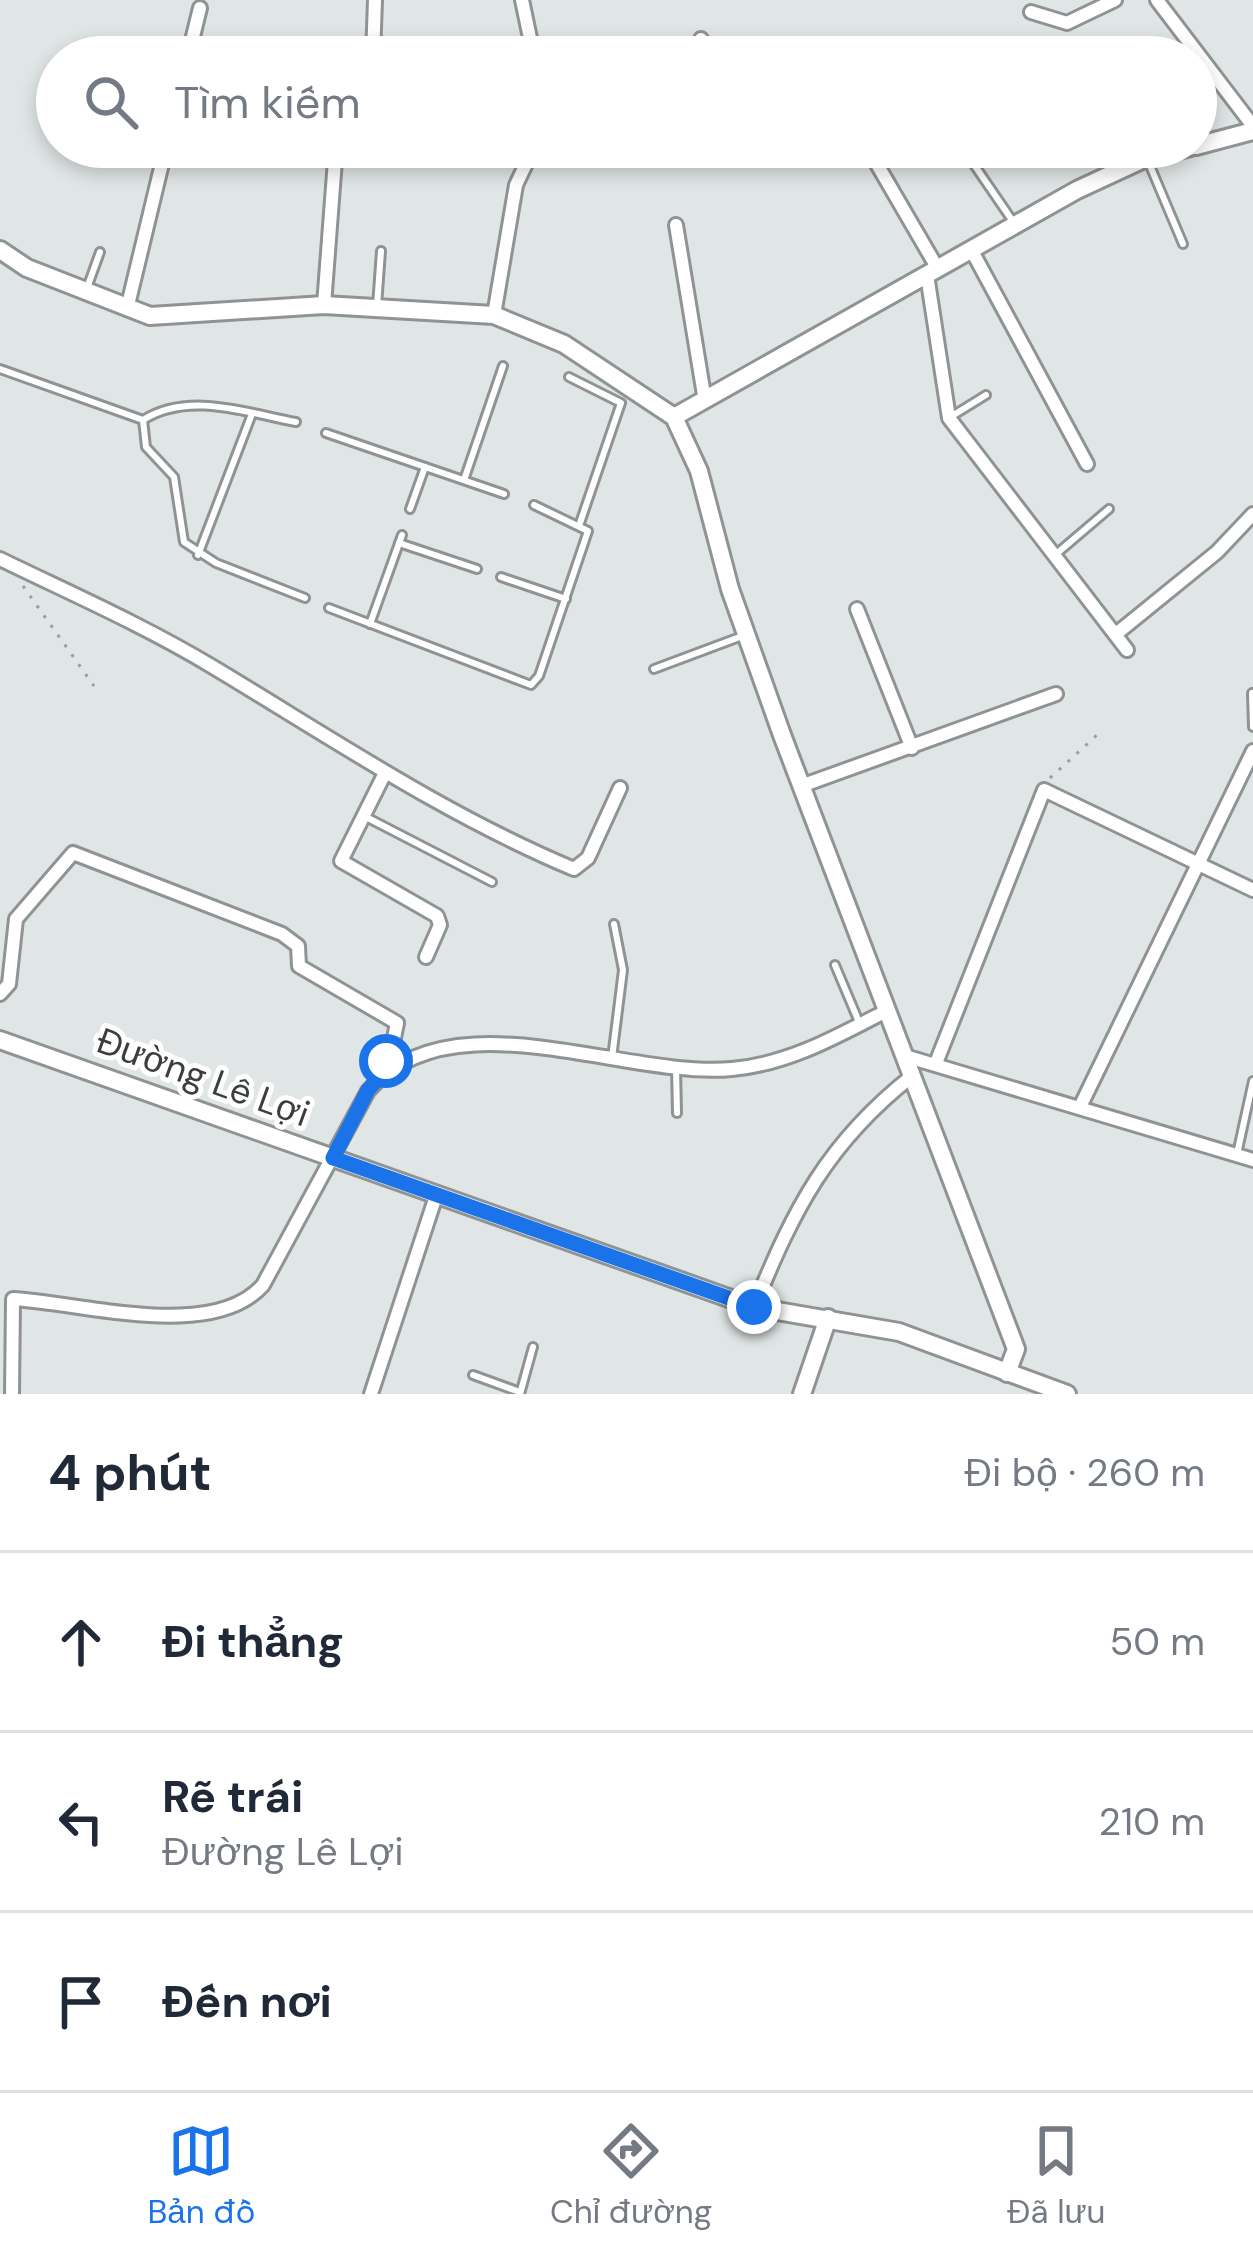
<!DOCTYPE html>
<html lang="vi">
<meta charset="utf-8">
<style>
:root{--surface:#fff;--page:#f2f2f3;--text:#1f2937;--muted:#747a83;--line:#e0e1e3;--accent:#1a73e8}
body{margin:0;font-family:"DM Sans",sans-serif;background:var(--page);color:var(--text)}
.stop{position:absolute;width:36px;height:36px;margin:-27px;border:9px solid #1a73e8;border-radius:50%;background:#fff}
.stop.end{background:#1a73e8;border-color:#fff;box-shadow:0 3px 12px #0008}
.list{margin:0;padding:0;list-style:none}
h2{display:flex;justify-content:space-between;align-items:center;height:156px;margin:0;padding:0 48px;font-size:51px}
h2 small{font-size:39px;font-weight:400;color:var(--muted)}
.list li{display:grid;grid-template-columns:78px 1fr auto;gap:36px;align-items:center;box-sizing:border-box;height:180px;padding:0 48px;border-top:3px solid var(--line)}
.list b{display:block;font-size:45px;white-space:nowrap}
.list p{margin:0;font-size:39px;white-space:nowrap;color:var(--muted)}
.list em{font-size:39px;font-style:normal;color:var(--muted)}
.icon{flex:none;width:66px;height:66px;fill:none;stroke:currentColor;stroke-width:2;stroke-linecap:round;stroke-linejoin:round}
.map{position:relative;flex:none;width:1253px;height:1394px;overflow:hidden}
.search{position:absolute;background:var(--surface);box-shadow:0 6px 18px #0003;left:36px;right:36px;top:36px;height:132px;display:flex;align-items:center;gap:30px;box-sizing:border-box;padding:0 42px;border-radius:66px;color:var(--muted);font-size:45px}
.sheet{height:696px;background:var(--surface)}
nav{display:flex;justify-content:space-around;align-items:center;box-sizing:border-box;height:168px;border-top:3px solid var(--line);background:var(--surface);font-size:33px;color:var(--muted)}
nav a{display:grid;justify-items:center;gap:6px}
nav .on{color:var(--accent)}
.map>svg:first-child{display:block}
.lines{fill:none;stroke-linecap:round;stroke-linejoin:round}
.lane-casing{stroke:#8f9393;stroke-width:12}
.street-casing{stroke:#8f9393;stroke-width:18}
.secondary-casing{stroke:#8f9393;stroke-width:22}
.path{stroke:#999d9d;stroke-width:3;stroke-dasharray:3 9;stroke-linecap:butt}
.lane{stroke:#fff;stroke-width:6}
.street{stroke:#fff;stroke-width:12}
.secondary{stroke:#fff;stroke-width:16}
.route{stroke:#1a73e8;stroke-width:15}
.labels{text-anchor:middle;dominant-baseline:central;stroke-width:10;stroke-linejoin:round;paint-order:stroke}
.street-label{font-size:36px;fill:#3c3d3d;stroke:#fff}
</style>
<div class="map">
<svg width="1253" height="1394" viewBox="0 0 1253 1394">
<rect width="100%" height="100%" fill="#e0e5e5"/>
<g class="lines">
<g class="lane-casing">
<g id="lane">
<polyline points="962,147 1014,223"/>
<polyline points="1148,161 1183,244"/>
<polyline points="87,288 100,252"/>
<polyline points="377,306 381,251"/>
<polyline points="0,369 143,420"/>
<polyline points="569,377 621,403 580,523"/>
<polyline points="952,416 986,395"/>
<polyline points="143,420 146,447 174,477 184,542 216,563 305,598"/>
<path d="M143,420C189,391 247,413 296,422"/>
<polyline points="326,433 504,494"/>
<polyline points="464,480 503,366"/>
<polyline points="410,509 425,467"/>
<polyline points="399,543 477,569"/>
<polyline points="198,555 252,414"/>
<polyline points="1055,555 1109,509"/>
<polyline points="501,577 566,599"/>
<polyline points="329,608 531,685 539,676 588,531 534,505"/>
<polyline points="370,624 402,535"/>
<polyline points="654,669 745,635"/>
<polyline points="1252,693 1253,727"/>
<polyline points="366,817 492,882"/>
<polyline points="835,965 859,1022"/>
<polyline points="612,1058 623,970 614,924"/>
<polyline points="676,1068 677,1113"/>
<polyline points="1237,1154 1253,1081"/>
<polyline points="473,1375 517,1391"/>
<polyline points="520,1394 533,1347"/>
</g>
</g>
<g class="street-casing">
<g id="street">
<polyline points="522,0 534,57"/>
<polyline points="1157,0 1253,126"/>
<polyline points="1031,12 1067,23 1115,0"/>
<polyline points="701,39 702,57"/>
<polyline points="188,57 200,8"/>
<polyline points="373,57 375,0"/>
<polyline points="867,147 938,269"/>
<polyline points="338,154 444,154"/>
<polyline points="676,225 704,395"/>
<polyline points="972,251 1087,464"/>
<polyline points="927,275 949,418 1127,650"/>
<polyline points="324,305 336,147"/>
<polyline points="127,309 166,147"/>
<polyline points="494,315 516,185 534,147"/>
<path d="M0,559C72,594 145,626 213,667C333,739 445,815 574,869L588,858L620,788"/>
<polyline points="857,609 912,748"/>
<polyline points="1116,634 1217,552 1253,514"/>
<polyline points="384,775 341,861 437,916 440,925 426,957"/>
<polyline points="801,786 1056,694"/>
<polyline points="0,994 9,984 16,919 73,853 282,934 298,946 299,966 397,1023 388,1068"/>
<polyline points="905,1056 1253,1160"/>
<polyline points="936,1063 1044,790 1253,890"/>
<polyline points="1080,1107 1253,751"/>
<path d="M754,1307C794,1209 827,1143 912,1076"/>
<path d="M12,1394L13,1299C84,1303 213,1342 263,1285L368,1091C450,994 625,1079 732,1069C788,1064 836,1037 886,1011"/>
<polyline points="371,1394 437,1193"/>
</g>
</g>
<g class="secondary-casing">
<g id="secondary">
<polyline points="1196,146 1253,131"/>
<polyline points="0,250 27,268 150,316 324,305 494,315 564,344 674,417 699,471 730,589 782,735 1016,1349 1007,1373"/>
<polyline points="674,417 1077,190 1146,158 1190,147"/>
<polyline points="0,1040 754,1307 899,1332 1067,1394"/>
<polyline points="802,1394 828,1318"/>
</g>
</g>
<g class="path">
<polyline points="23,586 94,686"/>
<polyline points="1050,778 1097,735"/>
</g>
<use href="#lane" class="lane"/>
<use href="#street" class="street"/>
<use href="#secondary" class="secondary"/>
</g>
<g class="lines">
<polyline class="route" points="386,1061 388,1068 368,1090 333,1158 754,1307"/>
</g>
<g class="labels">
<g class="street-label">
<text transform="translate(203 1077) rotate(20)">Đường Lê Lợi</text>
</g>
</g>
</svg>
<div class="stop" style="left:386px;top:1061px"></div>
<div class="stop end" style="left:754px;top:1307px"></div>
<div class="search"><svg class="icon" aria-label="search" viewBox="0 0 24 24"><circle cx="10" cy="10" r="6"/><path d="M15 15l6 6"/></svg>Tìm kiếm</div>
</div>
<section class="sheet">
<h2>4 phút<small>Đi bộ · 260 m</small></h2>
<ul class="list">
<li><svg class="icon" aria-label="ahead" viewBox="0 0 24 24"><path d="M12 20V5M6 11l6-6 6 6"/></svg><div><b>Đi thẳng</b></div><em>50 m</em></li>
<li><svg class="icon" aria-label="left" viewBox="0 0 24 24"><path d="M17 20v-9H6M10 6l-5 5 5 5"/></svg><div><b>Rẽ trái</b><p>Đường Lê Lợi</p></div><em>210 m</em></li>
<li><svg class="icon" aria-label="arrive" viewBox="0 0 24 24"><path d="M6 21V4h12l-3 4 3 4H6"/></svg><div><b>Đến nơi</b></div></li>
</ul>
</section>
<nav>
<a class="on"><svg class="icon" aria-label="map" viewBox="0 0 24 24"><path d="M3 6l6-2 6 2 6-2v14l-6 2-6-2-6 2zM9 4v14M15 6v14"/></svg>Bản đồ</a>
<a><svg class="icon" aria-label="directions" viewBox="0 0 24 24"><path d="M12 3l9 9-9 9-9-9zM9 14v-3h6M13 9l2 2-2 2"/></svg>Chỉ đường</a>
<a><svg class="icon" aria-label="saved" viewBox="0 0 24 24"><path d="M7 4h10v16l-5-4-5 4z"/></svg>Đã lưu</a>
</nav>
